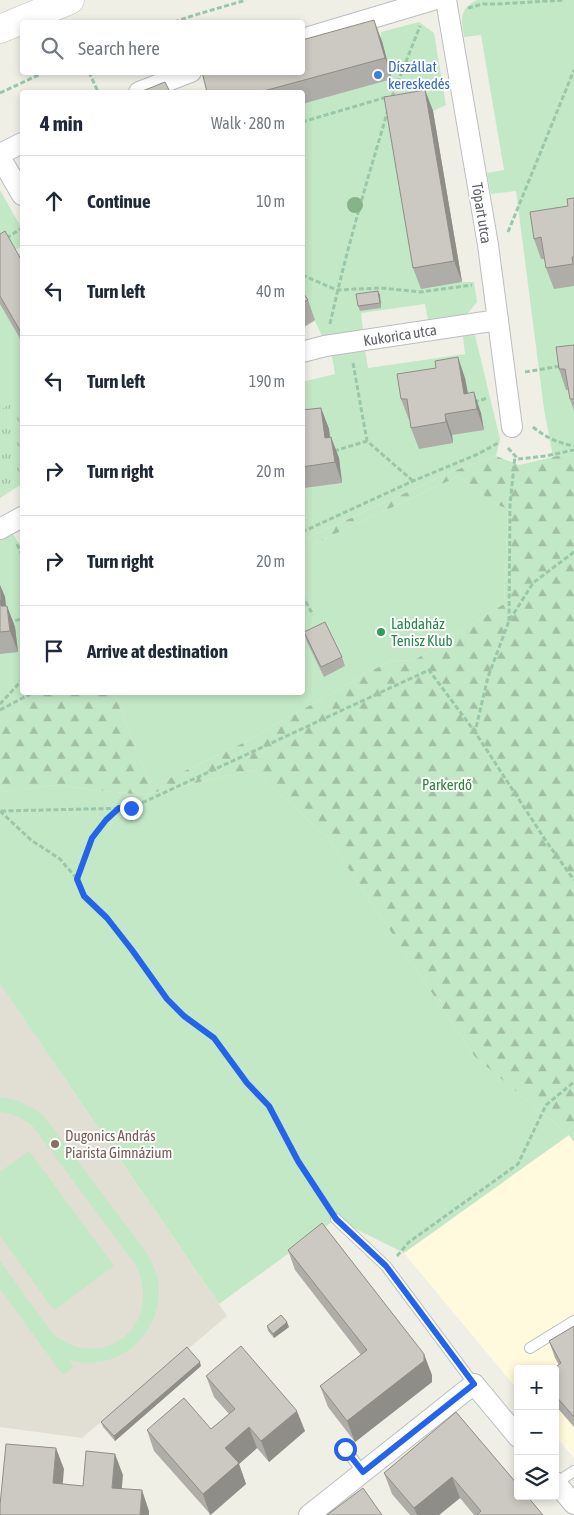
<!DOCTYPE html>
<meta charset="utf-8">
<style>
:root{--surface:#fff;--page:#f6f6f7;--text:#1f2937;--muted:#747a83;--line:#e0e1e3}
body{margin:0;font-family:"Asap Condensed",sans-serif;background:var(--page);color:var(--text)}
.controls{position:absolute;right:15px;bottom:15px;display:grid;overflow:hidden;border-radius:5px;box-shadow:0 2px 8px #0003}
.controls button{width:45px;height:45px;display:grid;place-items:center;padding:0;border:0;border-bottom:1px solid var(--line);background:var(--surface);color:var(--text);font:25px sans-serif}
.stop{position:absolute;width:15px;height:15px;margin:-11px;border:4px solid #2563eb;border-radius:50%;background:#fff}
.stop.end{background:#2563eb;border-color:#fff;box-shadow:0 1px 5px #0008}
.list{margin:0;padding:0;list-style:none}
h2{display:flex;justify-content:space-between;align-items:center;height:65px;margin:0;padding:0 20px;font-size:21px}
h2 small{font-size:16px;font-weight:400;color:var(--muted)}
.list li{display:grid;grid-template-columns:32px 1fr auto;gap:15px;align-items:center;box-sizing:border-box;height:90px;padding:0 20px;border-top:1px solid var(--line)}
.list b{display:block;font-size:19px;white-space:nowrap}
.list em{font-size:16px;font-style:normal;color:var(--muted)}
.icon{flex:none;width:28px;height:28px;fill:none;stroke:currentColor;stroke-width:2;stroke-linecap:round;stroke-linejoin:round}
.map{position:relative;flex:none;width:574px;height:1515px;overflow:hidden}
.search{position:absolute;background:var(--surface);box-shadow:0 2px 8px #0003;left:20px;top:20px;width:285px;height:55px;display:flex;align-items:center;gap:12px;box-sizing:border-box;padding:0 18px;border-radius:5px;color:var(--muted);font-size:19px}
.panel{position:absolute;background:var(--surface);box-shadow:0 2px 8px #0003;left:20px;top:90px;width:285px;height:605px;border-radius:5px}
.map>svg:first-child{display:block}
.commercial{fill:#fff9dd}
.education{fill:#e1ded4}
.green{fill:#c3e8c5}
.forest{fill:url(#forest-firs)}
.park{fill:url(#park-tufts)}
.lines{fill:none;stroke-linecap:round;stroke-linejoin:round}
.lane-casing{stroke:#bbbdc2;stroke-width:12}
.street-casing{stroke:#bbbdc2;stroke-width:22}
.secondary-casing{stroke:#bcbec4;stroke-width:29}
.path{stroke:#9ac7aa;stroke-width:3;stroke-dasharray:5 2.5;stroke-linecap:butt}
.lane{stroke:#fff;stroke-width:10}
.street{stroke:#fff;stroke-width:20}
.secondary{stroke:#fff;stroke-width:28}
.tree{fill:#87b388}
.wall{fill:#afada8}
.shaded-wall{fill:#8f8d88}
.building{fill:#ccc9c3;stroke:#8f8d88}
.route{stroke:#2563eb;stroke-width:6}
.shop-dot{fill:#3f7fe0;stroke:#fff;stroke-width:2}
.leisure-dot{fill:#2e9e5b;stroke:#fff;stroke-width:2}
.education-dot{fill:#8d6e63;stroke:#fff;stroke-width:2}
.labels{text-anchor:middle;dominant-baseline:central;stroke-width:4;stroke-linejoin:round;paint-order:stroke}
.shop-label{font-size:15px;fill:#366cbe;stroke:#fff;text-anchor:start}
.street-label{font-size:15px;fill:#5e6167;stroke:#fff}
.leisure-label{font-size:15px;fill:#27864d;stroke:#fff;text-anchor:start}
.park-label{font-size:15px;fill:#31823b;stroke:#fff}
.education-label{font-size:15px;fill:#785e54;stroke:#fff;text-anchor:start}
</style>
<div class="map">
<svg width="574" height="1515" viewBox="0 0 574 1515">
<defs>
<pattern id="forest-firs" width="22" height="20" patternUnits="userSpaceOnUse" patternTransform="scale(1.25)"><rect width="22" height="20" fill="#c3e8c5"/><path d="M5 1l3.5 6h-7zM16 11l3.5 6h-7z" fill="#a2bfa4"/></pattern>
<pattern id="park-tufts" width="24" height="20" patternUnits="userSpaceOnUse" patternTransform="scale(1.25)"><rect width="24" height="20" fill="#c3e8c5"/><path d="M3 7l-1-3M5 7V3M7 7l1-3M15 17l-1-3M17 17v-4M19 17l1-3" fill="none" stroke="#a2bfa4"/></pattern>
</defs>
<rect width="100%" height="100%" fill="#f0efe6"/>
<polygon class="commercial" points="569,1135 574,1142 574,1458 555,1436 555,1369 518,1369 518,1390 404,1253"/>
<polygon class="education" points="0,984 227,1316 82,1438 0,1427"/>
<g class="green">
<path d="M477,0H574V452L553,457L544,409L516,191L491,194L487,173L504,170L481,35L464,37C461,19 459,9 477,0Z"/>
<polygon points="419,22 434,33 446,105 433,111 462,282 474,282 477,302 467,314 428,320 425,304 361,313 363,330 322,336 315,321 303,328 302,92 200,92 208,89 302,72 381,41 381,32"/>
<polygon points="0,190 22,229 22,246 12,252 22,269 22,484 0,498"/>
<polygon points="475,335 500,439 496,456 453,471 303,540 302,382 335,374 332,356 365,350 368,368 465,354 463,336"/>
<polygon points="459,476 495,504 508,509 504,604 413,661 391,660 243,743 151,787 114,693 302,692 303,549"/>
<polygon points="13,534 22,549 22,692 30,693 0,722 0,540"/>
<polygon points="254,770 328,838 475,1057 569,1135 404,1253 336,1219 219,1304 0,984 0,777 2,792 53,785 142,795"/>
<path d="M0,1097C17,1099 30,1105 44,1116L146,1252C151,1261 156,1270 158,1280C164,1315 141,1351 108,1360C95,1364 82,1363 70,1360L73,1367L63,1375L0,1289V1261L53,1334C104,1375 166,1323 135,1264L32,1125C22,1118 12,1113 0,1112Z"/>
<polygon points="29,1151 114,1266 54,1310 0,1236 0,1172"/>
</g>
<polygon class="forest" points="574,452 574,1142 569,1135 475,1057 328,838 254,770 142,795 53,785 2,792 0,777 0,722 30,693 114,693 151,787 243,743 391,660 413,661 504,604 508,509 495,504 459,476 303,549 303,540 453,471 496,456 519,465"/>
<polygon class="park" points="22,397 22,475 0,490 0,410"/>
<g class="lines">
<g class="lane-casing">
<g id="lane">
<polyline points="336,1219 386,1266 474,1384"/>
<polyline points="530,1348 574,1321"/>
<polyline points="345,1449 363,1472"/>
<polyline points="556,1483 574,1471"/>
</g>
</g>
<g class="street-casing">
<g id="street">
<polyline points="446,0 488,245 512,427"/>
<polyline points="302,39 433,0"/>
<polyline points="139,92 191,72"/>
<polyline points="0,154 22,143"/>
<polyline points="0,157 22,195"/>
<polyline points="302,352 325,346 498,320"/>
<polyline points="0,529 22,517"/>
<polyline points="555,1482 574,1504"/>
<polyline points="309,1515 474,1384 518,1437"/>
</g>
</g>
<g class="secondary-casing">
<polyline id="secondary" points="0,29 70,0"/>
</g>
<g class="path">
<polyline points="468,8 483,4 498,4 565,0"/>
<polyline points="174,22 195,15 246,0"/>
<polyline points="89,72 98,92"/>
<polyline points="0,93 45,72"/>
<polyline points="392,97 420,26"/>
<polyline points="302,122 387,97"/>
<polyline points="508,232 574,70"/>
<polyline points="0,242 22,228"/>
<polyline points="302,275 337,290 381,288 420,292 472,285"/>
<path d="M330,324C346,251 367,181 388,110"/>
<polyline points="353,363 367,441 413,481"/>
<polyline points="525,372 561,366"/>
<polyline points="474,402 488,398"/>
<path d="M533,427C545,437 558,443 574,446"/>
<polyline points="508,448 518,459 546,456 574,450"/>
<polyline points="334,451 367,441"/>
<polyline points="302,532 413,481 478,454 500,442"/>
<polyline points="17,544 22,555"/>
<polyline points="574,552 533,583 509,621 488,677 475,732 546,841 574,880"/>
<polyline points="302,595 313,615"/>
<polyline points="509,621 510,505 515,456"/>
<polyline points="8,622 22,619"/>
<polyline points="0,704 22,680"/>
<polyline points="0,710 34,692"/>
<polyline points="0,811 31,840 60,859 77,879 84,896 107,918 133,950 167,999 184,1017 214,1038 247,1083 269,1106 298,1161 327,1206"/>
<polyline points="1,811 131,808 429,670 475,732"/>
<polyline points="77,879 92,838 107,820 119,809"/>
<polyline points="397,1256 409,1242 518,1164 546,1105 574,1082"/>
</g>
<use href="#lane" class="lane"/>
<use href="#street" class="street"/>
<use href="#secondary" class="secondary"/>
</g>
<circle class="tree" cx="355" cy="205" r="8"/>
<g class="wall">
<polygon points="382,41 392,79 302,104 302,92 207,92"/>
<polygon points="425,90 433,111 462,282 421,289 413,268"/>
<polygon points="574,198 574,286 554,289 546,268 545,259 541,259 534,239 568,206"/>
<polygon points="0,234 22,261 22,342 0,304"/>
<polygon points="302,291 308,300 315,320 302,328"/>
<polygon points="380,295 381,308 360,311 358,306"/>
<polygon points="574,345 574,411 570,399 568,390 566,390 559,369"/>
<polygon points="465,378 468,393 481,413 484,430 452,435 453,443 419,449 411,428 410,420 409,420 401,399"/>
<polygon points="321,408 329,429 330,437 331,437 339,458 342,483 304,488 305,496 302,496 302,410"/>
<polygon points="0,585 5,597 6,606 7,606 15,627 18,652 0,654"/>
<polygon points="304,632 342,657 345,666 324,677 307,642"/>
<polygon points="288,1250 432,1375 432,1382 355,1442 328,1407 320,1386 361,1355 295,1270"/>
<polygon points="267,1326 289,1327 274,1338 268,1331"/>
<polygon points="574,1326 574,1427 555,1405 555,1369 559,1365 555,1358 549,1341"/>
<polygon points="201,1366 115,1441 103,1427 101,1422"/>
<polygon points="206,1376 305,1431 269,1462 257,1448 239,1464 246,1484 211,1515 154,1451 147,1430 211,1429 229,1414 214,1397"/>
<polygon points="456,1412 543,1515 474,1515 460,1498 439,1515 410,1515 392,1494 384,1473"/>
</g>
<g class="shaded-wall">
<polygon points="374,20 382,41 392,79 385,58"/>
<polygon points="425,90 433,111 462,282 454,261"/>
<polygon points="378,291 380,295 381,308 380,303"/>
<polygon points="458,357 465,378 471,410 464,394"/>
<polygon points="474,392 481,413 484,430 477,409"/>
<polygon points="321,408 329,429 333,459 325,438"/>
<polygon points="445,414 452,435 453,443 446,422"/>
<polygon points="331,437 339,458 342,483 335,462"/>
<polygon points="302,484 304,488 305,496 302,489"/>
<polygon points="0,585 5,597 8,627 1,606"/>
<polygon points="7,606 15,627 18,652 10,631"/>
<polygon points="287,1322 289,1327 274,1338 273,1334"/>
<polygon points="424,1354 432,1375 432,1382 355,1442 347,1421"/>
<polygon points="200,1362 201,1366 115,1441 114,1436"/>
<polygon points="297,1411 305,1431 269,1462 261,1441"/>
<polygon points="249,1427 257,1448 239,1464 246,1484 210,1515 203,1494 225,1448"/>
<polygon points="56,1448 64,1469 61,1504 53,1483"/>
<polygon points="115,1454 123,1475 120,1509 112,1488"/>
<polygon points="452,1477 460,1498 439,1515 417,1515 414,1508"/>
<polygon points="142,1490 149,1511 149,1515 140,1515"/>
</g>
<g class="building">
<polygon points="374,20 385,58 260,92 207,92 202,72 302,72 302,40"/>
<polygon points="165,82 170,92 140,92"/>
<polygon points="425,90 454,261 413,268 384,97"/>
<polygon points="574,198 574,257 572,257 573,264 546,268 541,237 534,239 530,212 568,206 567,199"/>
<polygon points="5,231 22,261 22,334 0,296 0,234"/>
<polygon points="302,291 308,300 302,303"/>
<polygon points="378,291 380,303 358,306 356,294"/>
<polygon points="574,345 574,399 570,399 565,369 559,369 556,347"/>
<polygon points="458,357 464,394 474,392 477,409 445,414 446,422 411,428 407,399 401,399 397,374 436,368 435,361"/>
<polygon points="321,408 325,438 331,437 335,462 302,467 302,410"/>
<polygon points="0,600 1,606 7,606 10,631 0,632"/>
<polygon points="325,622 342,657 321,667 304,632"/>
<polygon points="322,1223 424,1354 424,1361 347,1421 320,1386 367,1350 288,1250"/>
<polygon points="281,1315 287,1322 273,1334 267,1326"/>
<polygon points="574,1326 574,1417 555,1395 555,1369 553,1369 561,1363 549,1341"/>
<polygon points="241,1346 297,1411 261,1441 249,1427 225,1448 239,1463 203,1494 147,1430 184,1398 211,1429 235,1409 206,1376"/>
<polygon points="187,1347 200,1362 114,1436 101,1422"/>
<polygon points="456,1412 518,1485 518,1496 527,1496 543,1515 477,1515 481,1511 452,1477 414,1508 384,1473"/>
<polygon points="6,1444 56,1448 53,1483 83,1486 86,1451 115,1454 112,1488 142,1490 140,1515 0,1515 0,1505"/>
<polygon points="363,1488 382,1515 327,1515"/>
</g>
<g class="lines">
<polyline class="route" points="131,808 119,808 106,820 92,838 77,879 84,896 107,918 132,950 167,999 184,1016 214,1038 247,1083 269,1106 298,1161 336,1219 386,1266 474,1384 363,1472 345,1449"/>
</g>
<circle class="shop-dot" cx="378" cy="75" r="5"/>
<circle class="leisure-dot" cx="381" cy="632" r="5"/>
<circle class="education-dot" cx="55" cy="1144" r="5"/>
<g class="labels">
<g class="shop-label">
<text x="388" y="66">Díszállat<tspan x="388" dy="17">kereskedés</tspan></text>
</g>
<g class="street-label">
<text transform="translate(482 213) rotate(81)">Tópart utca</text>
<text transform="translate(400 335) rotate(-9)">Kukorica utca</text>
</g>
<g class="leisure-label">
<text x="391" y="623">Labdaház<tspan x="391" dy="17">Tenisz Klub</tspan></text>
</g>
<g class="park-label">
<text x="447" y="784">Parkerdő</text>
</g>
<g class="education-label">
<text x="65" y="1135">Dugonics András<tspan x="65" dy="17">Piarista Gimnázium</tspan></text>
</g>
</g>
</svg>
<div class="controls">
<button>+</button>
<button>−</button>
<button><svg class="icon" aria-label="layers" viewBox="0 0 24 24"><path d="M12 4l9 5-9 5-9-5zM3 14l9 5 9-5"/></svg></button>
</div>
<div class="stop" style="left:345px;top:1449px"></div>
<div class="stop end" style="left:131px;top:808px"></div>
<div class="search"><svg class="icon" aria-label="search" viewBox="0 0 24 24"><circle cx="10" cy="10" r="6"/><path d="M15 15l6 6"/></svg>Search here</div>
<section class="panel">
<h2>4 min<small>Walk · 280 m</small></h2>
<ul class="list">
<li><svg class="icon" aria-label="ahead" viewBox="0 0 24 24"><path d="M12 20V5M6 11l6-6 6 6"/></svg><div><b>Continue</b></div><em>10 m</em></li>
<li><svg class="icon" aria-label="left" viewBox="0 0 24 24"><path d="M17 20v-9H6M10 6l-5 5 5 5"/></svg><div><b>Turn left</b></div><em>40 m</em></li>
<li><svg class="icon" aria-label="left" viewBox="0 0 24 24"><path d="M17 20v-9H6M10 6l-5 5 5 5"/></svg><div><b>Turn left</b></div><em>190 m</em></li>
<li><svg class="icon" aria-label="right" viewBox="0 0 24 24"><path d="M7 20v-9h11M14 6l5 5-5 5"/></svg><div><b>Turn right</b></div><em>20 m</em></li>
<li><svg class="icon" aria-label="right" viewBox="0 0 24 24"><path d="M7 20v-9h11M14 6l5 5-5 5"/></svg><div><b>Turn right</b></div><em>20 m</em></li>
<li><svg class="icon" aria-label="arrive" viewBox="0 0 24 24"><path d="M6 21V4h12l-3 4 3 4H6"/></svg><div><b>Arrive at destination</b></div></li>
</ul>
</section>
</div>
